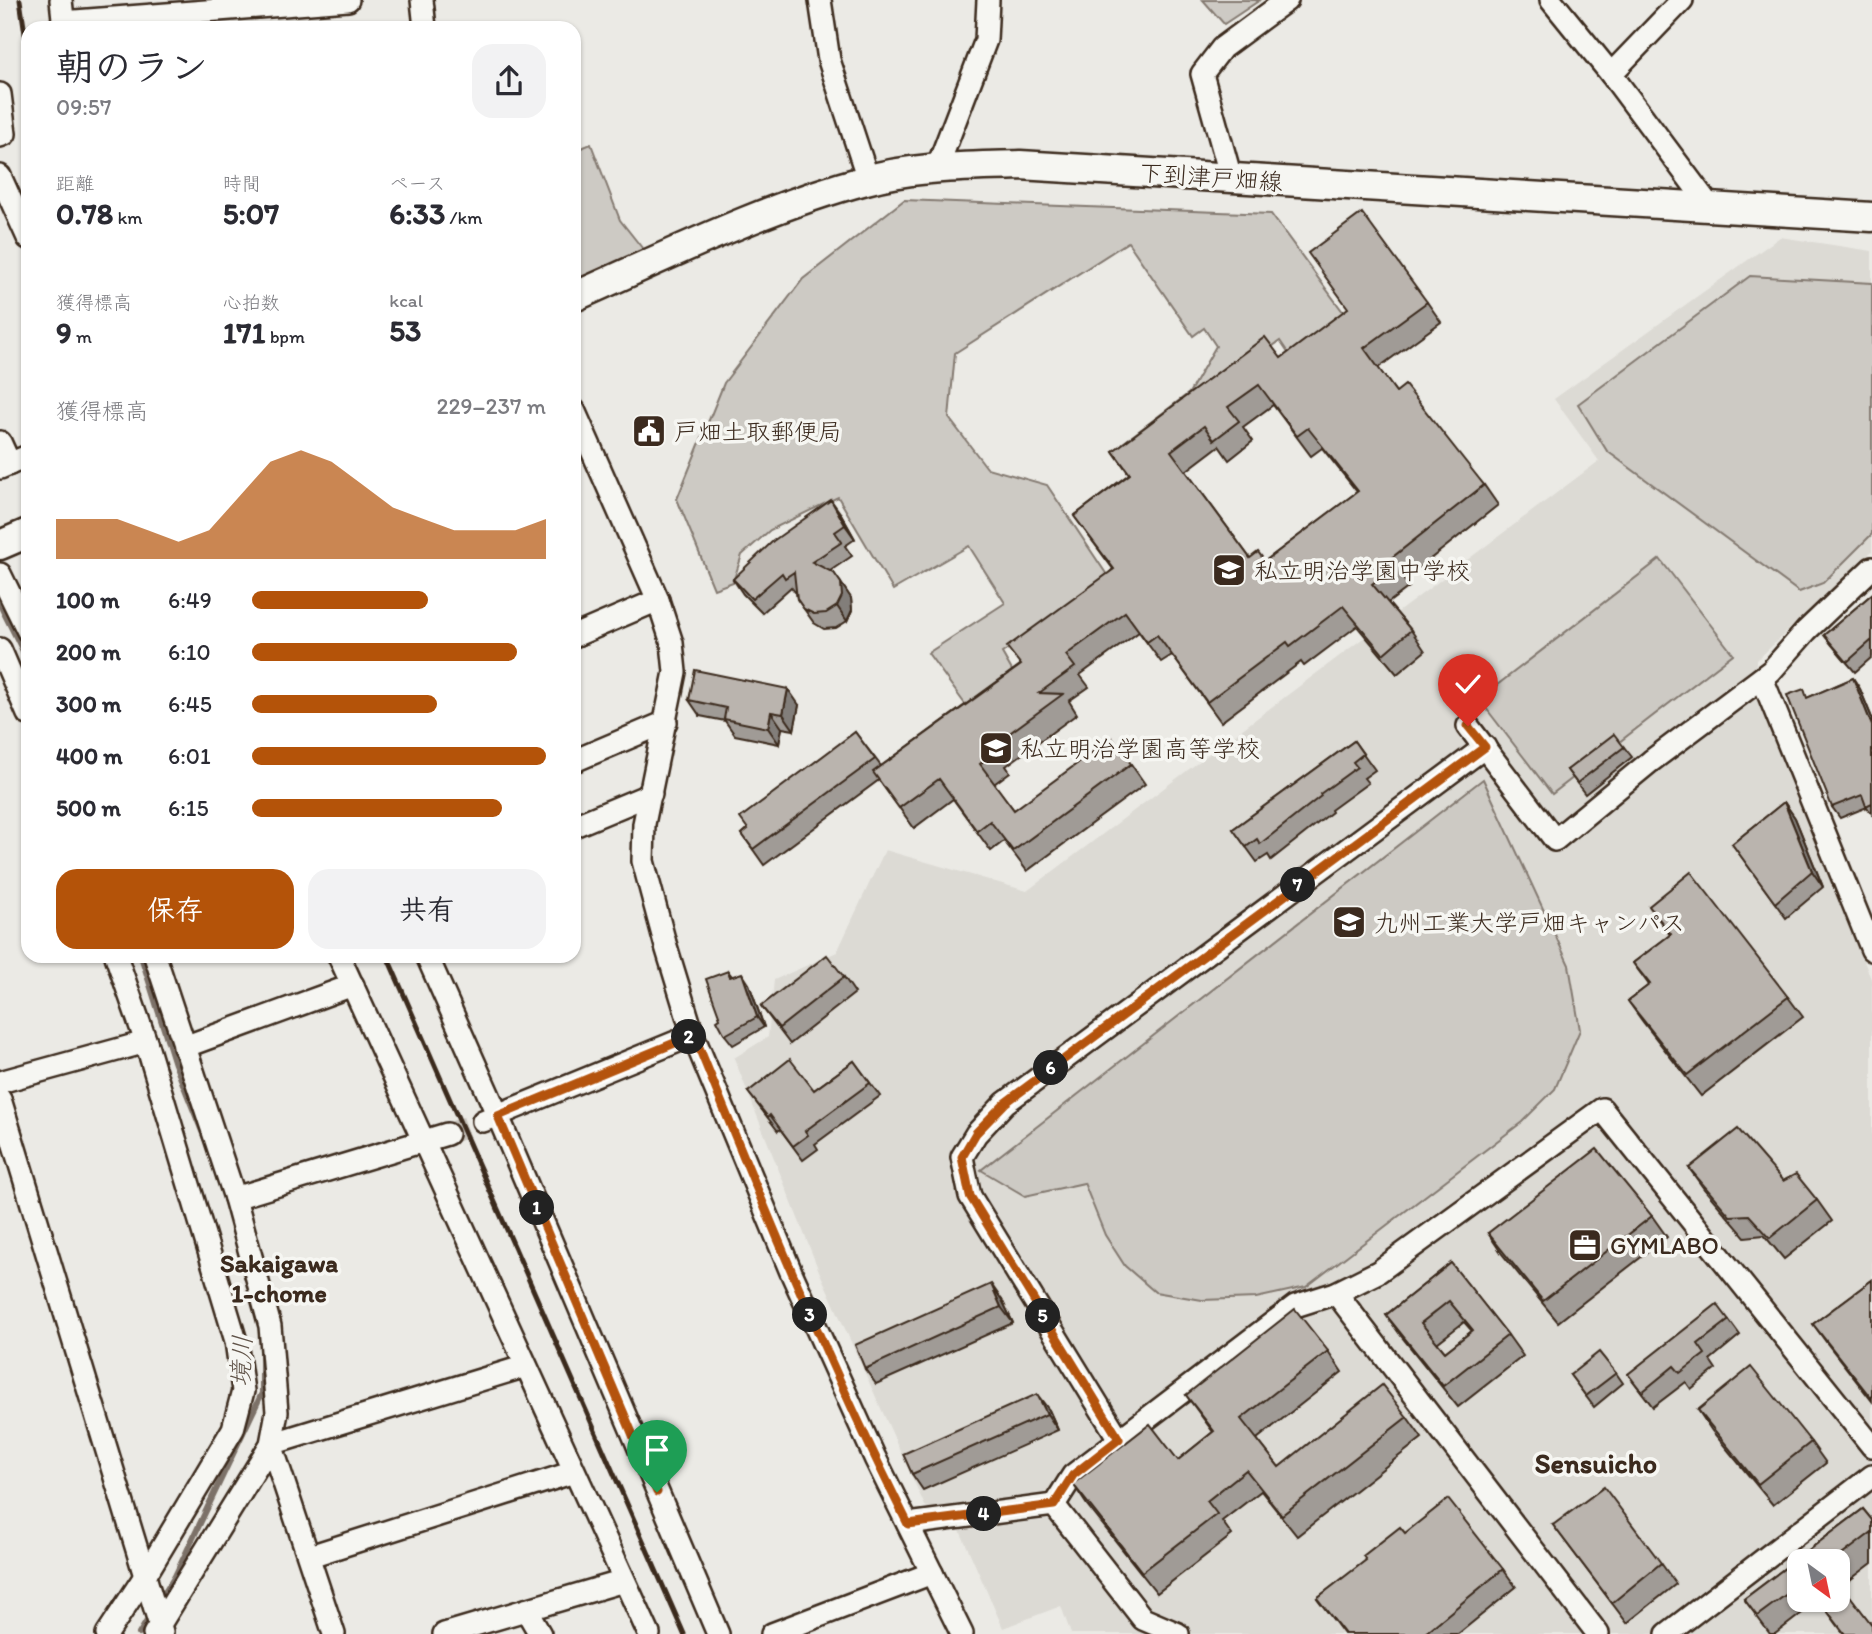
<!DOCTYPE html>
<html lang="ja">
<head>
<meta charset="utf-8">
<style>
  :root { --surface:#fff; --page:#f2f2f3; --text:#2b2b33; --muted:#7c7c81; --accent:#b45309 }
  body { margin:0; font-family:Itim,"Klee One",sans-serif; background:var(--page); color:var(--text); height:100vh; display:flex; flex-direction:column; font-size:26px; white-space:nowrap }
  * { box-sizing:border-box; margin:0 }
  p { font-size:23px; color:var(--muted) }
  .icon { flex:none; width:38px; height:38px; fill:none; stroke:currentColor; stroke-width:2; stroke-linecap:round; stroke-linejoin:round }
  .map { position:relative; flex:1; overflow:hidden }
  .sheet { position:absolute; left:21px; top:21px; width:560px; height:942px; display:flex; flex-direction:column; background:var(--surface); border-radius:21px; box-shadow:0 2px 5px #0004 }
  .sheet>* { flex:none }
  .needle { width:46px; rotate:147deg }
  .buttons { position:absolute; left:1787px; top:1549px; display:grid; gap:14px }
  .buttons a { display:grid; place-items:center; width:63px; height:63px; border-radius:14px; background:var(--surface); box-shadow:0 2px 5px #0004; font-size:35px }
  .pin { position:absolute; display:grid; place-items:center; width:60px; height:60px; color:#fff; margin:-72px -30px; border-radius:50% 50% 50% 0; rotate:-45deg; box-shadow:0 0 7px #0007 }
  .pin .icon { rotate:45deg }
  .km { position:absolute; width:35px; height:35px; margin:-18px; border-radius:50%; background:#222; color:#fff; font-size:19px; line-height:35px; text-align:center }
  .round { display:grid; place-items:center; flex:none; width:74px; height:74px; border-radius:21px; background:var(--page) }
  .head { display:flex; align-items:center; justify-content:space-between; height:119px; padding:0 35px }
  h1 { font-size:38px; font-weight:800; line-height:52px }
  .metrics { display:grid; grid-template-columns:repeat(3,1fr); gap:10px; height:119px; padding:7px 35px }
  .metrics div { display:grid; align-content:center }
  .metrics b { font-size:30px; font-weight:800 }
  .metrics small { font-size:19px; font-weight:400 }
  .metrics p { font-size:19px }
  .chart { height:196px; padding:14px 35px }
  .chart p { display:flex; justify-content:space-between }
  .chart svg { width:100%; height:126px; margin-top:7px; fill:var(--accent); opacity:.7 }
  .button { display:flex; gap:14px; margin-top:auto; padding:14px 35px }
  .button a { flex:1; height:80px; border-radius:21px; background:var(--accent); color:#fff; font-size:28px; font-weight:800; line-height:80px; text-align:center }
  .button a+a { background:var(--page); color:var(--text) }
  ul { padding:0 35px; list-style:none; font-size:23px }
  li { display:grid; grid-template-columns:112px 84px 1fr; align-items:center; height:52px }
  li i { height:18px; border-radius:9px; background:var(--accent) }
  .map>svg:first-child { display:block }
  .built { fill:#dcdad4; fill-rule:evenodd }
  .green { fill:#cdcac4; stroke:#847a71; stroke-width:2 }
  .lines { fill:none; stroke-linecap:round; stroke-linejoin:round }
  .stream { stroke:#7c7167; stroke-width:6 }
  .minor-tunnel { stroke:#c8c4bd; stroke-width:21; stroke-dasharray:21 10; stroke-linecap:butt }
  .minor-casing { stroke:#3b2a1e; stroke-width:26 }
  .major-casing { stroke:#3b2a1e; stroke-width:33 }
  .minor { stroke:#f6f6f2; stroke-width:21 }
  .major { stroke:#f6f6f2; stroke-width:28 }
  .rail { stroke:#3b2a1e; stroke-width:5 }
  .wall { fill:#a09b96; stroke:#3b2a1e; stroke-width:2; fill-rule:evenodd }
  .shaded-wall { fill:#827e7a; stroke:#3b2a1e; stroke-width:2 }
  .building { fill:#bab4ae; stroke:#3b2a1e; stroke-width:2; fill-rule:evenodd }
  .route-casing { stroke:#fff; stroke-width:14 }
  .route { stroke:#b45309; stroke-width:9 }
  .labels { text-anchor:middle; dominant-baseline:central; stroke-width:7; stroke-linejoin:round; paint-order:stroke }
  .street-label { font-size:24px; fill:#3b2a1e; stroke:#f6f6f2 }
  .poi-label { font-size:24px; fill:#3b2a1e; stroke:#f6f6f2; text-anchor:start }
  .neighbourhood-label { font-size:26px; font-weight:bold; fill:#3b2a1e; stroke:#f6f6f2 }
  .water-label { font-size:26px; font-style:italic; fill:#615449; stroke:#f6f6f2 }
  .quarter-label { font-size:28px; font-weight:bold; fill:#3b2a1e; stroke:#f6f6f2 }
</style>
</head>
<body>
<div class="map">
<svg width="1872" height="1634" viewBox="0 0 1872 1634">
  <rect width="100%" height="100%" fill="#ebeae5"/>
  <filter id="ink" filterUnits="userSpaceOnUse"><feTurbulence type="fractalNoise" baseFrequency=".0143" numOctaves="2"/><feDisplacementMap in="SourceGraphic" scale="14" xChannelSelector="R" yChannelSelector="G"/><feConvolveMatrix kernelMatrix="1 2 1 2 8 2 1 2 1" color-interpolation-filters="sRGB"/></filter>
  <g filter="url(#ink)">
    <!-- built -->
    <path class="built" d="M1780 237 1872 251V551L1756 661V696L1872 981V1634H1071L1061 1606 1003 1628 958 1526 925 1506 819 1271 734 1058 768 1037 774 980 837 952 885 850 1027 891 1599 461 1554 399ZM1799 1561H1838V1600H1799Z"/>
    <!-- green -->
    <g class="green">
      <path d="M1203 0H1260L1224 24Z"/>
      <path d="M591 144 620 220 650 258 574 292V151Z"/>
      <path d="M904 200 1271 214 1349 320 1293 360 1280 341 1127 449 1123 443 1189 393 1216 346 1204 328 1193 336 1128 242 955 353 949 418 987 468 1047 485 1111 581 1002 653 1018 681 970 711 928 653 1005 603 969 546 893 590 838 497 770 530 742 555 733 582 714 589 677 499 724 383 803 279Z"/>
      <path d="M1750 276 1872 283V534L1823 583 1799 592 1607 451 1578 404Z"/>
      <path d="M1660 559 1733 654 1552 794 1479 699Z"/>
      <path d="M1483 779 1569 965 1580 1030 1555 1089 1522 1122 1306 1287 1256 1298 1202 1300 1155 1292 1125 1266 1105 1235 1084 1183 1025 1196 981 1170Z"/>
    </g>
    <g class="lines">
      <!-- stream -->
      <g class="stream">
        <path d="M0 605 28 661"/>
        <path d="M141 956 175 1064 205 1139"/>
        <path d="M159 1602 175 1576 262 1393V1354"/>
        <path d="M139 1634 151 1614"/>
      </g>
      <!-- minor-tunnel -->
      <path class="minor-tunnel" d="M447 1134 483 1121"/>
      <!-- minor casing -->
      <g class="minor-casing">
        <g id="minor">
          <path d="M61 0 64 28"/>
          <path d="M422 0 425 28"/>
          <path d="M820 0 829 60 868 179"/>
          <path d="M1551 0 1611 74 1711 208"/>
          <path d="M62 22 348 0"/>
          <path d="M1611 74 1682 0"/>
          <path d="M0 94 5 134 0 136"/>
          <path d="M937 168 986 40 988 0"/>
          <path d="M0 176 28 238"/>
          <path d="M1231 178 1202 74 1222 48 1287 0"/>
          <path d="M574 410 658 600 672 643 675 672 644 824 643 861 665 943 693 1035 791 1272 875 1458 962 1634"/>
          <path d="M0 442 10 464"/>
          <path d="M0 468 28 456"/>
          <path d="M0 574 28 631"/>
          <path d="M574 636 658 600"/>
          <path d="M0 649 28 714"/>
          <path d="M1762 678 1872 950"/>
          <path d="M1468 726 1555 840 1651 761 1771 671 1806 631 1872 568"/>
          <path d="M574 761 666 722"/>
          <path d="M574 826 651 794"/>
          <path d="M339 956 649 1634"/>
          <path d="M427 956 498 1116 718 1634"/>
          <path d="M184 1047 353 985"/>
          <path d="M0 1082 146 1042"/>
          <path d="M0 1099 162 1632"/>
          <path d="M483 1121 693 1035"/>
          <path d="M235 1198 447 1134"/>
          <path d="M1336 1293 1598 1634"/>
          <path d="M1119 1439 970 1196 962 1157 976 1134 1005 1103 1485 747"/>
          <path d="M1054 1505 1143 1619 1178 1634"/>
          <path d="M908 1524 1054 1505 1073 1475 1295 1306 1336 1293 1378 1272 1602 1109 1872 1446"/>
          <path d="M310 1556 574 1472"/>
          <path d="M526 1610 540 1634"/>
          <path d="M107 1634 145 1576 233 1429 243 1391 236 1341 146 1042 116 956"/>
          <path d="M154 1634 271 1444 277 1412 270 1326 235 1198 155 956"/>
          <path d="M334 1634 271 1444 526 1366"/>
          <path d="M444 1634 624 1581"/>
          <path d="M772 1634 932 1573"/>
          <path d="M1667 1634 1872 1476"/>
        </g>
      </g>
      <!-- major casing -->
      <g class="major-casing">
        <g id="major">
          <path d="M574 297C669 255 765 207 866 180 916 166 968 167 1020 165L1872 217"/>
          <path d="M0 545 28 533"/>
        </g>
      </g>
      <!-- minor -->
      <use href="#minor" class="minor"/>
      <!-- major -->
      <use href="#major" class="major"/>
      <!-- rail -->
      <g class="rail">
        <path d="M20 0 28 54"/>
        <path d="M387 956 684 1634"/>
      </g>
    </g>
    <!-- wall -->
    <g class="wall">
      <path d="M1427 302 1441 322 1378 368 1396 392 1484 485 1498 505 1404 580 1409 587 1388 603 1411 630 1425 651 1397 674 1357 626 1304 666 1301 662 1221 722 1172 655 1161 662 1139 632 1080 675 1089 687 1069 701 1077 714 1006 766 1010 772 994 784 1014 810 1131 764 1145 784 1027 871 1004 841 991 851 953 799 914 828 879 780 764 865 742 834 855 732 881 766 1020 665 1113 569 1074 516 1129 474 1113 451 1281 358ZM1273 405 1311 456 1322 448 1357 492 1265 561 1250 558 1186 471 1219 446 1229 460 1253 441 1243 427Z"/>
      <path d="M841 514 855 539 845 546 852 556 830 571 834 573 851 598 852 610 847 621 836 628 824 629 814 623 797 599 796 592H795L791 587 762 613 743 594 733 579Z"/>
      <path d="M1872 594V657L1855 672 1832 645 1824 635Z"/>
      <path d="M1853 678 1860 689 1872 718V814L1867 807 1840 818 1832 807 1809 697Z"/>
      <path d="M689 700 799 705 794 730 782 728 779 744 735 735 725 721 700 716Z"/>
      <path d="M1354 741 1375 770 1364 778 1368 783 1331 810 1332 812 1271 860 1268 855 1257 862 1233 829Z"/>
      <path d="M1624 747 1632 757 1585 794 1567 770Z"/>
      <path d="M1784 802 1795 818 1823 887 1786 918 1732 844Z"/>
      <path d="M1649 906 1788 997 1803 1017 1701 1096 1643 1022 1628 1001 1649 985 1633 963 1670 935Z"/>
      <path d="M728 971 732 976 749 984 764 1027 733 1045 725 1035Z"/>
      <path d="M844 977 855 993 790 1044 761 1006Z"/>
      <path d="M854 1061 880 1096 815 1144 818 1149 803 1160 780 1129 778 1131 748 1092 814 1090Z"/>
      <path d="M1689 1168 1783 1181 1817 1200 1832 1221 1784 1259 1764 1235 1745 1237 1704 1189Z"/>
      <path d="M1652 1216 1667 1237 1558 1322 1502 1254 1488 1233Z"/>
      <path d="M1451 1263 1508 1335 1523 1356 1458 1407 1401 1336 1386 1315ZM1464 1322 1472 1331 1445 1352 1437 1343Z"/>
      <path d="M1872 1280V1401L1826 1342 1813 1324Z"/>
      <path d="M1002 1300 1013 1323 876 1384 865 1369Z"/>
      <path d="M1729 1320 1740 1335 1710 1360 1716 1369 1691 1389 1686 1382 1653 1407 1628 1374Z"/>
      <path d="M1328 1351 1342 1372 1257 1439 1279 1467 1407 1417 1422 1438 1297 1536 1261 1491 1222 1521 1232 1535 1157 1593 1087 1505 1073 1484 1178 1460 1213 1432 1186 1395Z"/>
      <path d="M1616 1373 1623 1383 1594 1407 1570 1375Z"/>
      <path d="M1049 1410 1058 1430 923 1490 912 1474Z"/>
      <path d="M1698 1410 1811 1442 1826 1463 1773 1505 1712 1431Z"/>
      <path d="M1863 1509 1872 1520V1563L1842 1586 1872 1625V1634H1844L1819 1600 1775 1634H1770L1744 1599ZM1799 1561H1838V1600H1799Z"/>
      <path d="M1553 1525 1661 1563 1676 1584 1627 1623Z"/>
      <path d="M1405 1533 1503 1569 1516 1587 1458 1634H1344L1317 1598Z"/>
    </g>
    <!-- shaded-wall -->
    <g class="shaded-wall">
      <path d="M831 500 841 514 855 539 845 525Z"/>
      <path d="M841 583 851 598 852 610 847 621 837 606Z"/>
      <path d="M1853 678 1860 689 1872 718V726Z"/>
      <path d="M788 689 799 705 794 730 783 714Z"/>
      <path d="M771 712 782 728 779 744 768 728Z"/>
      <path d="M1784 802 1795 818 1823 887 1812 871Z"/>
      <path d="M742 973 749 984 764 1027 757 1017Z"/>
      <path d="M991 1284 1002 1300 1013 1323 1001 1307Z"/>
      <path d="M1037 1394 1049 1410 1058 1430 1047 1414Z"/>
    </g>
    <!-- building -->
    <g class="building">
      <path d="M1362 213 1427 302 1364 348 1396 392 1405 385 1484 485 1389 560 1395 567 1372 584 1411 630 1383 654 1343 606 1290 646 1287 642 1207 702 1157 635 1147 642 1125 612 1066 655 1075 667 1039 693 1063 694 992 746 996 751 980 764 1014 810 1112 738 1131 764 1013 851 990 821 977 831 939 779 899 808 873 772 1021 665 1007 647 1114 569 1074 516 1130 474 1113 451 1265 337 1281 358 1348 308 1308 253ZM1259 385 1297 436 1308 428 1358 491 1265 561 1258 552 1250 558 1171 451 1204 426 1214 440 1239 421 1228 407Z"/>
      <path d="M831 500 845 525 835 532 842 542 812 562 834 573 841 583 842 596 837 606 826 613 814 614 804 609 797 599 794 572 785 578 782 573 752 599 733 579 773 541Z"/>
      <path d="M1872 594V640L1847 662 1824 635Z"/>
      <path d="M695 670 788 689 783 714 771 712 768 728 724 719 726 708 689 700Z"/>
      <path d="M1853 678 1872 726V803L1866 806 1862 795 1832 807 1787 695 1804 689 1807 698Z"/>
      <path d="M855 732 875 759 753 849 742 834 748 829 740 818Z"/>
      <path d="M1614 734 1624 747 1577 783 1567 770Z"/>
      <path d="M1354 741 1363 754 1353 762 1357 767 1320 794 1321 796 1260 844 1257 839 1246 847 1233 829Z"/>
      <path d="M1784 802 1812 871 1775 903 1732 844Z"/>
      <path d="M1691 872 1788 997 1687 1075 1628 1001 1650 984 1633 963 1671 934 1649 906Z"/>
      <path d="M827 955 844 977 779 1028 761 1006Z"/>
      <path d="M728 971 730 977 742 973 757 1017 725 1035 717 1020 720 1018 706 979Z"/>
      <path d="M790 1059 814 1090 854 1061 870 1083 805 1131 808 1135 793 1146 770 1115 768 1117 748 1092Z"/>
      <path d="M1738 1129 1783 1181 1796 1174 1817 1200 1770 1238 1749 1215 1730 1216 1689 1168Z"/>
      <path d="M1597 1149 1652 1216 1543 1301 1488 1233Z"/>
      <path d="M1451 1263 1508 1335 1443 1386 1386 1315ZM1449 1301 1473 1330 1445 1352 1421 1323Z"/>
      <path d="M1872 1280V1399L1813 1324Z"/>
      <path d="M991 1284 1001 1307 865 1369 855 1345Z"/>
      <path d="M1717 1304 1729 1320 1698 1344 1705 1354 1680 1373 1674 1366 1642 1392 1628 1374Z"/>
      <path d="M1295 1309 1328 1351 1241 1419 1279 1467 1382 1385 1407 1417 1282 1515 1246 1470 1207 1501 1217 1514 1142 1572 1073 1484 1150 1424 1178 1460 1214 1431 1186 1395Z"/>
      <path d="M1599 1352 1616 1373 1586 1396 1570 1375Z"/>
      <path d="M1751 1367 1811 1442 1758 1484 1698 1410Z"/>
      <path d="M1037 1394 1047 1414 912 1474 903 1454Z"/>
      <path d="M1604 1487 1661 1563 1612 1603 1553 1525Z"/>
      <path d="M1448 1499 1503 1569 1424 1634H1345L1317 1598 1366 1560 1363 1556 1400 1527 1405 1533Z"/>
      <path d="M1863 1509 1872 1520V1532L1834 1561H1799V1585L1757 1616 1744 1599Z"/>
      <path d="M1838 1580 1872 1625V1634H1845L1819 1600H1838Z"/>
    </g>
  </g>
  <g class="lines" filter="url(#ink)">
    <!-- route casing -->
    <g class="route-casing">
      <path id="route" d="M657 1492 498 1116 694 1035C761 1200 828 1365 908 1524L1054 1505 1073 1475 1119 1439 970 1196 962 1157 976 1133 1005 1103 1485 747 1468 726"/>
    </g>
    <!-- route -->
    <use href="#route" class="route"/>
  </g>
  <!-- icons -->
  <defs>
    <g id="civic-square" transform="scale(1.75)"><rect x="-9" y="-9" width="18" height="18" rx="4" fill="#3b2a1e" stroke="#f6f6f2"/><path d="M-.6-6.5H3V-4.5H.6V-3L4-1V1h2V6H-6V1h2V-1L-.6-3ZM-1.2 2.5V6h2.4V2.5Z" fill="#fff"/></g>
    <g id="school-square" transform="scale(1.75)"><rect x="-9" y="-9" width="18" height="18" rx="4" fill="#3b2a1e" stroke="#f6f6f2"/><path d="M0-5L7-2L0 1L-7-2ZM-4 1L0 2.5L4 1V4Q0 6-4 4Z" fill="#fff"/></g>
    <g id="university-square" transform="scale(1.75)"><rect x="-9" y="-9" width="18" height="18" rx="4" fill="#3b2a1e" stroke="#f6f6f2"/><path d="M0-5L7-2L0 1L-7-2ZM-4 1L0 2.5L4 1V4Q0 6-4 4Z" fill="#fff"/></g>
    <g id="office-square" transform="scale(1.75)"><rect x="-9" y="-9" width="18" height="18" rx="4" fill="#3b2a1e" stroke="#f6f6f2"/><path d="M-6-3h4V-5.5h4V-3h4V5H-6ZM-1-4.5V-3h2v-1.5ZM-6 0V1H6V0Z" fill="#fff"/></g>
  </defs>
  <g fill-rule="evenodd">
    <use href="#civic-square" x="649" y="431"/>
    <use href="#school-square" x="1229" y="570"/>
    <use href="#school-square" x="996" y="748"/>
    <use href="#university-square" x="1349" y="922"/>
    <use href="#office-square" x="1585" y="1245"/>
  </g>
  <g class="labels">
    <!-- street labels -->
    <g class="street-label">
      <text transform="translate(1211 177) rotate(4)">下到津戸畑線</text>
    </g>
    <!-- poi labels -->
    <g class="poi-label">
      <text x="674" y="431">戸畑土取郵便局</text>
      <text x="1254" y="570">私立明治学園中学校</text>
      <text x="1020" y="748">私立明治学園高等学校</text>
      <text x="1374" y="922">九州工業大学戸畑キャンパス</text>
      <text x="1610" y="1245">GYMLABO</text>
    </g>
    <!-- neighbourhood labels -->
    <g class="neighbourhood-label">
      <text x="279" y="1263">Sakaigawa<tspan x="279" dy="30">1-chome</tspan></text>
    </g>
    <!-- water labels -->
    <g class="water-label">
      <text transform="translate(241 1361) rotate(-87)">境川</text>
    </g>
    <!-- quarter labels -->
    <g class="quarter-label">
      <text x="1596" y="1463">Sensuicho</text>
    </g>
  </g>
</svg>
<div class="buttons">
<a><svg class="needle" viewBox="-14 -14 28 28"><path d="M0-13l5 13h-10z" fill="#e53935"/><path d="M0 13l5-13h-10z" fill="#7c7c81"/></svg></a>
</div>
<div class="pin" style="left:657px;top:1492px;background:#1e9e55"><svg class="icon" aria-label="arrive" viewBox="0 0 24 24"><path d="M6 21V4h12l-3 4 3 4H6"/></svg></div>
<div class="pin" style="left:1468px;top:726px;background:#d93025"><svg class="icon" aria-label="check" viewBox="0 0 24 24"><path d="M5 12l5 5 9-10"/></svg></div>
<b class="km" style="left:537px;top:1208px">1</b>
<b class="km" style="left:689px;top:1037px">2</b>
<b class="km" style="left:810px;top:1315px">3</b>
<b class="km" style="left:984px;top:1514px">4</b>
<b class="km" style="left:1043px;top:1316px">5</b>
<b class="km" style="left:1051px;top:1068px">6</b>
<b class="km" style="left:1298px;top:885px">7</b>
<section class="sheet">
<div class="head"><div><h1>朝のラン</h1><p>09:57</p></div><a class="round"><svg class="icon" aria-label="share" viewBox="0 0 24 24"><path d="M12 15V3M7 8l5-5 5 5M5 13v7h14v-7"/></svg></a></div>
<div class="metrics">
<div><p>距離</p><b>0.78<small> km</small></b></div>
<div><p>時間</p><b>5:07</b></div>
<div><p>ペース</p><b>6:33<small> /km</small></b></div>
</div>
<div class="metrics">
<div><p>獲得標高</p><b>9<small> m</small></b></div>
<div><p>心拍数</p><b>171<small> bpm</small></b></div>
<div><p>kcal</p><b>53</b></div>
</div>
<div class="chart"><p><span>獲得標高</span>229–237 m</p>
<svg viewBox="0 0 160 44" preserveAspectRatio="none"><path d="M0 44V30L10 30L20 30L30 34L40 38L50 34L60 22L70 10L80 6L90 10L100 18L110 26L120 30L130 34L140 34L150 34L160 30V44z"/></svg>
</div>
<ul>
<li><b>100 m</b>6:49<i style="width:60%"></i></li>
<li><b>200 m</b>6:10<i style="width:90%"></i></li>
<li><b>300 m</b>6:45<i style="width:63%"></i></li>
<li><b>400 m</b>6:01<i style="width:100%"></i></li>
<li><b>500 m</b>6:15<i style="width:85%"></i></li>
</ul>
<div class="button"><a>保存</a><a>共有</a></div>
</section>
</div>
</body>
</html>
